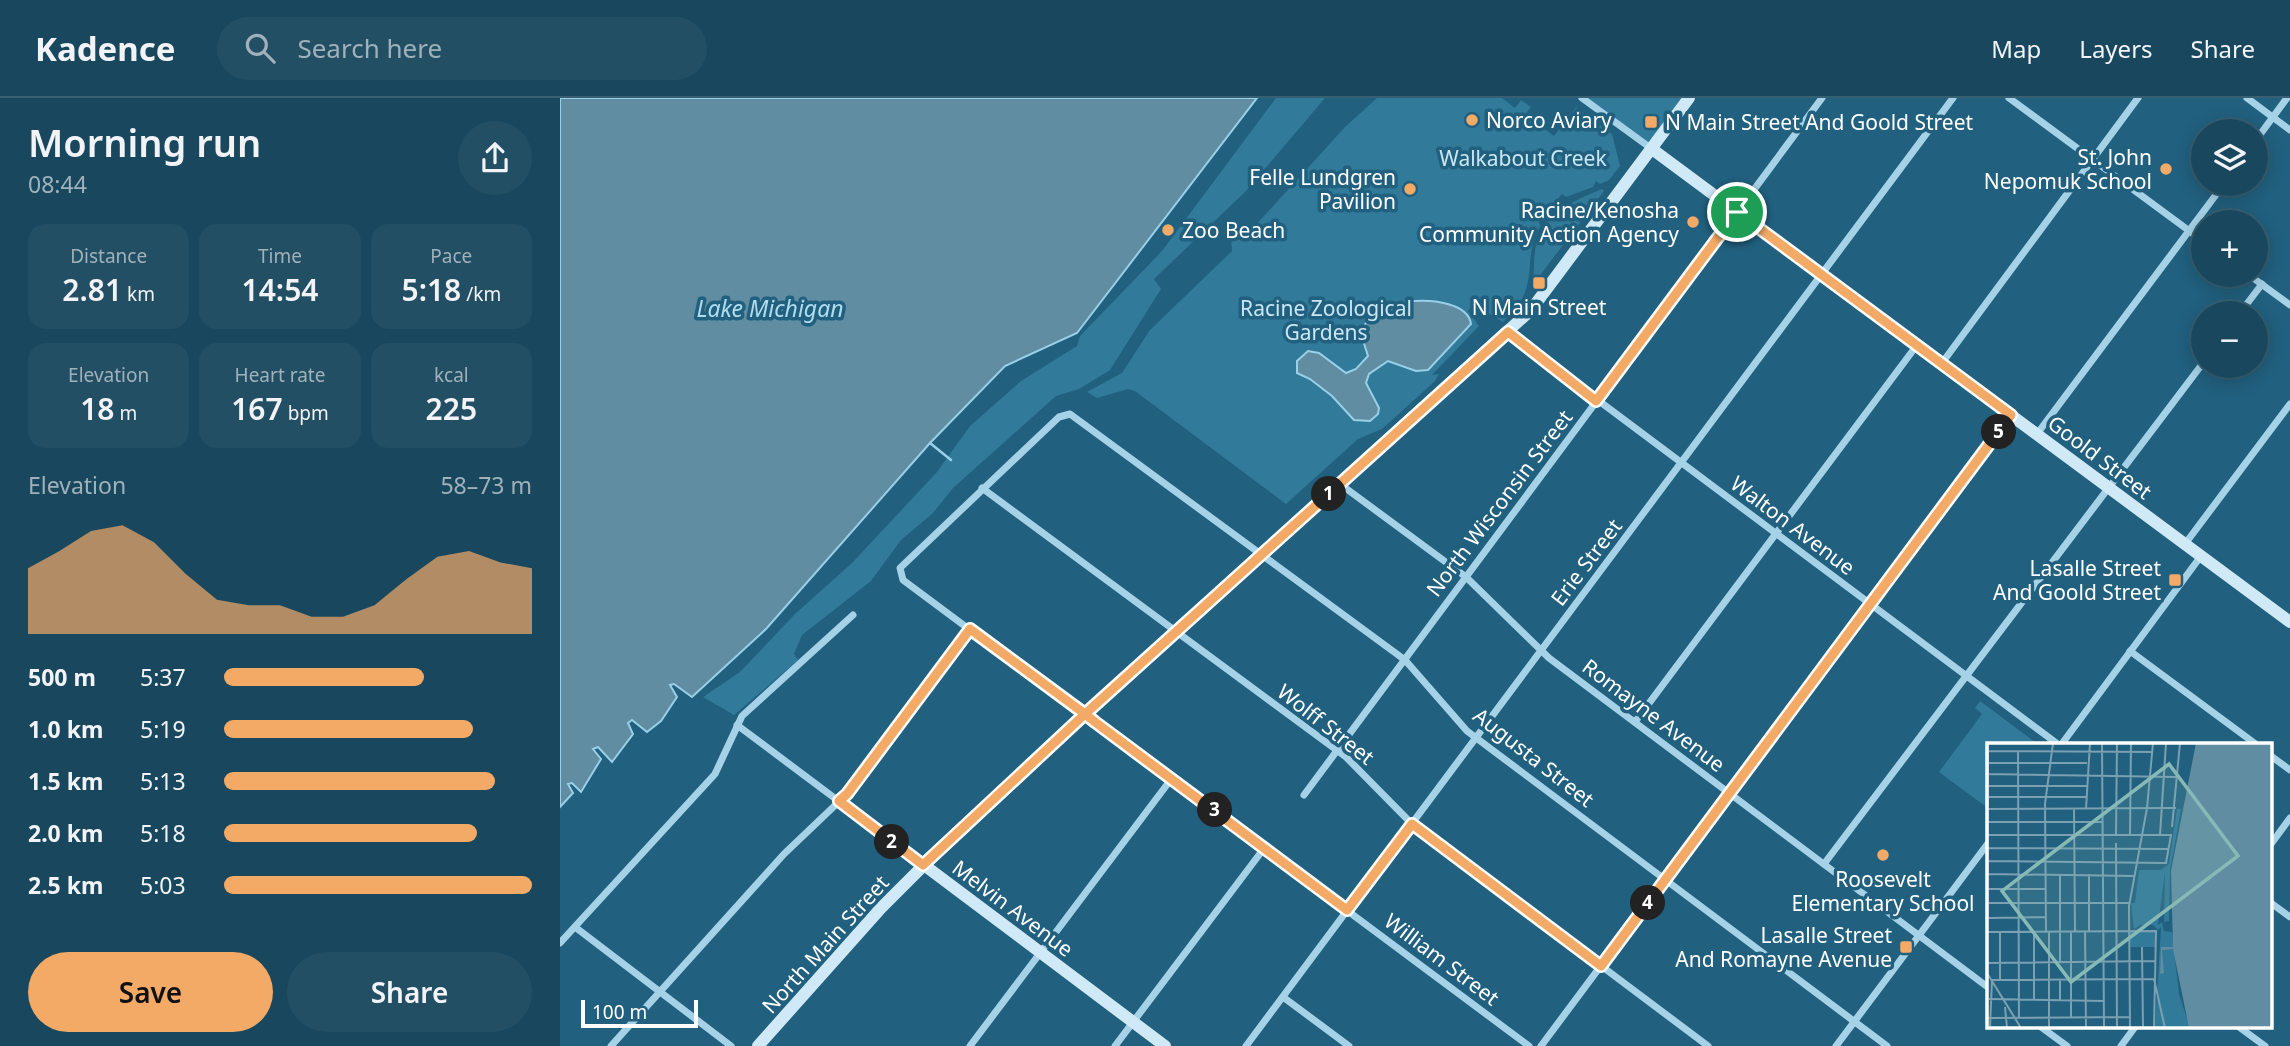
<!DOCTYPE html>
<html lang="en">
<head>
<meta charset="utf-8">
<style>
  :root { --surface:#19485e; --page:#224f64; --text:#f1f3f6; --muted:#9fb2bc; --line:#376073; --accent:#f3aa67 }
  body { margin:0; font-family:"Noto Sans",sans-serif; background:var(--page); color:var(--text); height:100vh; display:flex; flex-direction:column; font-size:26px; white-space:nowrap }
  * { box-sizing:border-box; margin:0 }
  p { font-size:23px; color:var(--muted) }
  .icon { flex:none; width:38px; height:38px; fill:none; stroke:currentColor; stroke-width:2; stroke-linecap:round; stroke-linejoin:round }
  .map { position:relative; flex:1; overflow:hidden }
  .drawer { display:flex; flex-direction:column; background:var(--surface); width:560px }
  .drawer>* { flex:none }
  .fabs { position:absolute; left:1631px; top:21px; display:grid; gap:14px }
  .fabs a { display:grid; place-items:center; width:77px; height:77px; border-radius:50%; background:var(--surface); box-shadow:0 4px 18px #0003,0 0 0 2px var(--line); font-size:35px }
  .scale { position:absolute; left:21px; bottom:18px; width:117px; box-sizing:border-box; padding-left:7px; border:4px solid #fff; border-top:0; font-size:19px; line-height:24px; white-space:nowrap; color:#fff; -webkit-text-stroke:5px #21607e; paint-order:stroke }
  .pin { position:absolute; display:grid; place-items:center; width:60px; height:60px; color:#fff; margin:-30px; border:4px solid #fff; border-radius:50%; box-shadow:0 2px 7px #0007 }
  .km { position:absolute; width:35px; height:35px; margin:-18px; border-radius:50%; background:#222; color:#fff; font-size:19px; line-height:35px; text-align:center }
  .round { display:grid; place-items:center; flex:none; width:74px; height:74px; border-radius:37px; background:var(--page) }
  .head { display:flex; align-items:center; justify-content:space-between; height:119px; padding:0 28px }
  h1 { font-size:38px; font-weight:600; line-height:52px }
  .metrics { display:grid; grid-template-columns:repeat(3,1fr); gap:10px; height:119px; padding:7px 28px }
  .metrics div { display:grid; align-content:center; border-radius:18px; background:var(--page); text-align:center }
  .metrics b { font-size:30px; font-weight:600 }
  .metrics small { font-size:19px; font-weight:400 }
  .metrics p { font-size:19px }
  .chart { height:196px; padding:14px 28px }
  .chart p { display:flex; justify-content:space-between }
  .chart svg { width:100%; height:126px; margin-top:7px; fill:var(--accent); opacity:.7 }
  .primary-button { display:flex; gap:14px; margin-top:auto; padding:14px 28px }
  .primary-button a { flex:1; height:80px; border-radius:42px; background:var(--accent); color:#111; font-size:28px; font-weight:600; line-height:80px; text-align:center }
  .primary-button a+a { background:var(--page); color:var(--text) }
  ul { padding:0 28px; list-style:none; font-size:23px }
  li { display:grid; grid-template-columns:112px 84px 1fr; align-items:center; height:52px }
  li i { height:18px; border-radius:9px; background:var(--accent) }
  header { display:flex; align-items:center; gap:42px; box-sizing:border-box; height:98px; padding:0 35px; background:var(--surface); border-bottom:2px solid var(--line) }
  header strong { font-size:33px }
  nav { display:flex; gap:38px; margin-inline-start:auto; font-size:24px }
  .search { width:490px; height:63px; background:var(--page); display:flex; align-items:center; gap:18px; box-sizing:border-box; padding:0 24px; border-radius:38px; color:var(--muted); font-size:26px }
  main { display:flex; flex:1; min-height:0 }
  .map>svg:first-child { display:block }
  .green { fill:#317a9a }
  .water { fill:#608da2; stroke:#99d0e8; stroke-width:2 }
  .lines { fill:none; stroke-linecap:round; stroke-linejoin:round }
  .stream { stroke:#99d0e8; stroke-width:2.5 }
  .street { stroke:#a6d2e7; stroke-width:7 }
  .secondary { stroke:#d0e9f6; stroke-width:12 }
  .route-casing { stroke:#fff; stroke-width:14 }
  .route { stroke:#f3aa67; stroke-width:9 }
  .poi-dot { fill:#f3aa67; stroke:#21607e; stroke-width:2.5 }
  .labels { text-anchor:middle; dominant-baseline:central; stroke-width:7; stroke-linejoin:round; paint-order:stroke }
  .poi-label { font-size:21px; fill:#fff; stroke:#21607e; text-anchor:end }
  .park-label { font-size:21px; fill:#c9e7f5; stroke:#21607e }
  .street-label { font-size:21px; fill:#fff; stroke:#21607e }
  .water-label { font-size:23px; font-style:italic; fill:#b1dcee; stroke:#21607e }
  .inset-road { fill:none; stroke:#7aa0b2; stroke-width:2 }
  .view { fill:#87bab6; fill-opacity:0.15; stroke:#87bab6; stroke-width:3.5 }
  .inset-edge { fill:none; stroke:#fff; stroke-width:3.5 }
</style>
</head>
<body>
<header>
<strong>Kadence</strong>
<div class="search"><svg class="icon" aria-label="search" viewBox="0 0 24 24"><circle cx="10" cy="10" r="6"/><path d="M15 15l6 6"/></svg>Search here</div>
<nav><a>Map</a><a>Layers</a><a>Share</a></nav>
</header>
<main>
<section class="drawer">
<div class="head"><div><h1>Morning run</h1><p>08:44</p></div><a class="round"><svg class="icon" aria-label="share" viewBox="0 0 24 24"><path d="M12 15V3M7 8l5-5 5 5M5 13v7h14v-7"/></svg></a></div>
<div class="metrics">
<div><p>Distance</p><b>2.81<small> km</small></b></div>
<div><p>Time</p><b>14:54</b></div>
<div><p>Pace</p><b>5:18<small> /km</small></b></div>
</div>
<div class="metrics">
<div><p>Elevation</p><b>18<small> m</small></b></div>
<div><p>Heart rate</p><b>167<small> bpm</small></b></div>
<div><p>kcal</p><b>225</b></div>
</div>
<div class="chart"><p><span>Elevation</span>58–73 m</p>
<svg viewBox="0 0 160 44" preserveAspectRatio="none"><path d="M0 44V21L10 15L20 8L30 6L40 12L50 23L60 32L70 34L80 34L90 38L100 38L110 34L120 25L130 17L140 15L150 19L160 21V44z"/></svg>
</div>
<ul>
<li><b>500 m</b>5:37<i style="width:65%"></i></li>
<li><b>1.0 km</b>5:19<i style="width:81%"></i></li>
<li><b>1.5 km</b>5:13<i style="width:88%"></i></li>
<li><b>2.0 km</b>5:18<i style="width:82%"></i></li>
<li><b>2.5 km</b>5:03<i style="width:100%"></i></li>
</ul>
<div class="primary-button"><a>Save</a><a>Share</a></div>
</section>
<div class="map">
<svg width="1730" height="948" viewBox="0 0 1730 948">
  <rect width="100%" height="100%" fill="#21607e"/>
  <!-- green -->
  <g class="green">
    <path d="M716 0H765L685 94 594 181 601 191 550 272 519 291 496 298 393 390 373 415 341 442 311 483 242 537 234 556 238 562 174 617 143 599 180 574 235 516 292 465 377 374 410 328 461 283 517 248 520 238 602 153Z"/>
    <path d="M817 0H942L955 10 961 2 971 9 965 17 994 38 1016 9 1052 36 1060 68 1049 82 1040 86 1036 83 1033 89 1006 99 1002 96 979 124 980 128C960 164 983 189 943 224L913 206 908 213 919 228 872 277 879 276 875 283 822 331 798 341 726 406 575 293 568 291 537 300 527 294 562 275 590 232 672 153 671 140 683 126 694 129 785 29Z"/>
    <path d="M1022 0H1129L1092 51Z"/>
    <path d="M1042 91 1044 93 975 184C973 178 974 170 974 163 976 120 1007 105 1042 91Z"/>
    <path d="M1420 603 1479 647H1429V711L1379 674 1422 616 1415 610Z"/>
  </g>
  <!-- water -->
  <g class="water">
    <path d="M0 0H697L517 235 445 268 370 345 206 531 132 599 114 586 110 587 117 599 101 623 87 634 72 622 68 625 73 636 52 664 38 649 33 651 41 661 21 694 12 685 8 686 13 695 0 709Z"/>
    <path d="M855 203C873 202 908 205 911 226L868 272 856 273 828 263 809 276 806 285 819 310 818 316 810 323 794 322 772 298 750 281 737 275V263L748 253 759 255 786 275 796 271 808 258 801 236 809 218 835 205Z"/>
  </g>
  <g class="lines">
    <!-- stream -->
    <path class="stream" d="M370 345 391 362"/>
    <!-- street -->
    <g class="street">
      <path d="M1022 0 1092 51"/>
      <path d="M1449 0 1643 143"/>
      <path d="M1687 0 1730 32"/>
      <path d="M1696 42 1727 0"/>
      <path d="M1689 177 1730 207"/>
      <path d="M1680 215 1702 186"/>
      <path d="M948 235 1499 647"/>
      <path d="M1382 265 1578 0"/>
      <path d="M1477 336 1664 86"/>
      <path d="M780 386 906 479 989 560 1429 890"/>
      <path d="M422 390 786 659 852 726 1148 948"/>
      <path d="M1625 446 1730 306"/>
      <path d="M1570 553 1697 647"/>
      <path d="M1075 624 1357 247"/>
      <path d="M177 627 364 767"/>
      <path d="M1501 647 1641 458"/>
      <path d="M1711 658 1730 672"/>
      <path d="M744 697 1262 0"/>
      <path d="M1711 746 1730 720"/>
      <path d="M1264 766 1643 265"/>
      <path d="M1711 805 1730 819"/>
      <path d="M15 829 171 948"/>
      <path d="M0 845 155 676 182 618 293 517"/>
      <path d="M723 899 789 948"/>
      <path d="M1481 929 1507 948"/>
      <path d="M1679 929 1705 948"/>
      <path d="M51 948 224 756 287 696 410 531"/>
      <path d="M410 948 612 680"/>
      <path d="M555 948 705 749"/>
      <path d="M686 948 1393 0"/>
      <path d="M969 948 343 482 340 470 499 319 510 316 845 562 907 633 1327 948"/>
      <path d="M981 948 1452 317"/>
      <path d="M1276 948 1429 744"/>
      <path d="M1561 948 1575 929"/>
    </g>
    <!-- secondary -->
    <g class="secondary">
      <path d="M1092 51 1730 524"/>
      <path d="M364 767 605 948"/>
      <path d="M198 948 321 810 364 767 525 616 971 212 1129 0"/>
    </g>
  </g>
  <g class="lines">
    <!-- route casing -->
    <g class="route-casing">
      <path id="route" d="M1177 114 1036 303 948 234 525 616 363 767 279 703 287 696 410 531 525 616 535 624 787 812 852 726 1041 868 1451 317 1177 114"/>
    </g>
    <!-- route -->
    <use href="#route" class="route"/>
  </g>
  <!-- markers -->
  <g class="poi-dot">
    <circle cx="912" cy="22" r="7"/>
    <rect x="1084" y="17" width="14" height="14" rx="3.5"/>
    <circle cx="1606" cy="71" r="7"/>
    <circle cx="850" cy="91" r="7"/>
    <circle cx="1133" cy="124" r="7"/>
    <circle cx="608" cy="132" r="7"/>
    <rect x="972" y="178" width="14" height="14" rx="3.5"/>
    <rect x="1608" y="475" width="14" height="14" rx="3.5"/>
    <circle cx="1323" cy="757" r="7"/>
    <rect x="1339" y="842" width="14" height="14" rx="3.5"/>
  </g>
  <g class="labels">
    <!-- poi labels -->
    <g class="poi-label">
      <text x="926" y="22" text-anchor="start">Norco Aviary</text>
      <text x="1105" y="24" text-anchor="start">N Main Street And Goold Street</text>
      <text x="1592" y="59">St. John<tspan x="1592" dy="24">Nepomuk School</tspan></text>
      <text x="836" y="79">Felle Lundgren<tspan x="836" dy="24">Pavilion</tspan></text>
      <text x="1119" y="112">Racine/Kenosha<tspan x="1119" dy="24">Community Action Agency</tspan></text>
      <text x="622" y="132" text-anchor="start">Zoo Beach</text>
      <text x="979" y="209" text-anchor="middle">N Main Street</text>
      <text x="1601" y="470">Lasalle Street<tspan x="1601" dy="24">And Goold Street</tspan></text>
      <text x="1323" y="781" text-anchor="middle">Roosevelt<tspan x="1323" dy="24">Elementary School</tspan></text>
      <text x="1332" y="837">Lasalle Street<tspan x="1332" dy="24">And Romayne Avenue</tspan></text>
    </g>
    <!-- park labels -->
    <g class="park-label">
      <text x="963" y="60">Walkabout Creek</text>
      <text x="766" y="210">Racine Zoological<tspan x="766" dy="24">Gardens</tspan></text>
    </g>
    <!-- street labels -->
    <g class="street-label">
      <text transform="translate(1540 359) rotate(37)">Goold Street</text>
      <text transform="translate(939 405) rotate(-53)">North Wisconsin Street</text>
      <text transform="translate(1233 427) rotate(37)">Walton Avenue</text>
      <text transform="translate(1026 464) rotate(-53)">Erie Street</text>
      <text transform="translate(1094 617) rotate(37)">Romayne Avenue</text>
      <text transform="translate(766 626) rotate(38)">Wolff Street</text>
      <text transform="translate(974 659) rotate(38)">Augusta Street</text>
      <text transform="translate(453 810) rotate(37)">Melvin Avenue</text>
      <text transform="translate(265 846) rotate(-48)">North Main Street</text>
      <text transform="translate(882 861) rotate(37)">William Street</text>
    </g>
    <!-- water labels -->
    <g class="water-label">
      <text x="210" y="210">Lake Michigan</text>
    </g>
  </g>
  <!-- overview -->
  <g transform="translate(1427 645)">
    <rect width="285" height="285" fill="#21607e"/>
    <path d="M190 66H194L183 127 182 178 177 179 178 129 171 182 175 179 177 188 185 189 192 251 203 285H168L174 184 171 187 166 182H153L147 186 144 160H148L152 127H174L182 121ZM142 188H170L169 204H142Z" fill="#317a9a"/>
    <path d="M209 0H285V285H202L186 206 175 207 177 230 173 231 174 204H186L184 128Z" fill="#608da2"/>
    <path class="inset-road" d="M115 0 117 285M0 8 165 9M31 8 32 274M0 20H100M0 31 189 34M0 43H100M0 54H99M0 66 189 65M87 66 88 188M99 66 103 0M0 79H116M185 84 193 0M0 92H184L179 120 0 118M129 92 130 0M143 92 144 0M173 92 179 0M129 100 130 285M0 105 182 106M1 131 148 133M102 131V188M0 146H59M2 160H143M2 175 59 174M59 188 58 61 66 0M62 188V285M84 188V274M98 188 99 285M0 189 169 188 167 285M13 189V237M47 189V258M155 204 156 285M73 219V131M0 220 168 218M0 230 34 285M0 231 1 0M73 236V258M2 256 117 258M18 264 20 285M0 275 143 274M3 285 5 237 167 236 178 285M143 285 142 163 160 65 166 0"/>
    <path class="view" d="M182 21 251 113 84 239 15 148Z"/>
    <rect width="285" height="285" class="inset-edge"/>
  </g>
</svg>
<div class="fabs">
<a><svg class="icon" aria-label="layers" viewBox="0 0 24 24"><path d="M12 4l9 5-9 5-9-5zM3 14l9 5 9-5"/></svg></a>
<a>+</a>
<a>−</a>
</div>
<div class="scale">100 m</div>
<div class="pin" style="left:1177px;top:114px;background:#1e9e55"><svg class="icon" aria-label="arrive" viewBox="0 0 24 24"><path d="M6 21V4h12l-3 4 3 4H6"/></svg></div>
<b class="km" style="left:769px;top:396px">1</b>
<b class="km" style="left:332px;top:744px">2</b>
<b class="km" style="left:655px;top:712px">3</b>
<b class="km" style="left:1088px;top:805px">4</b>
<b class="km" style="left:1439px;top:334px">5</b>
</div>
</main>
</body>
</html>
